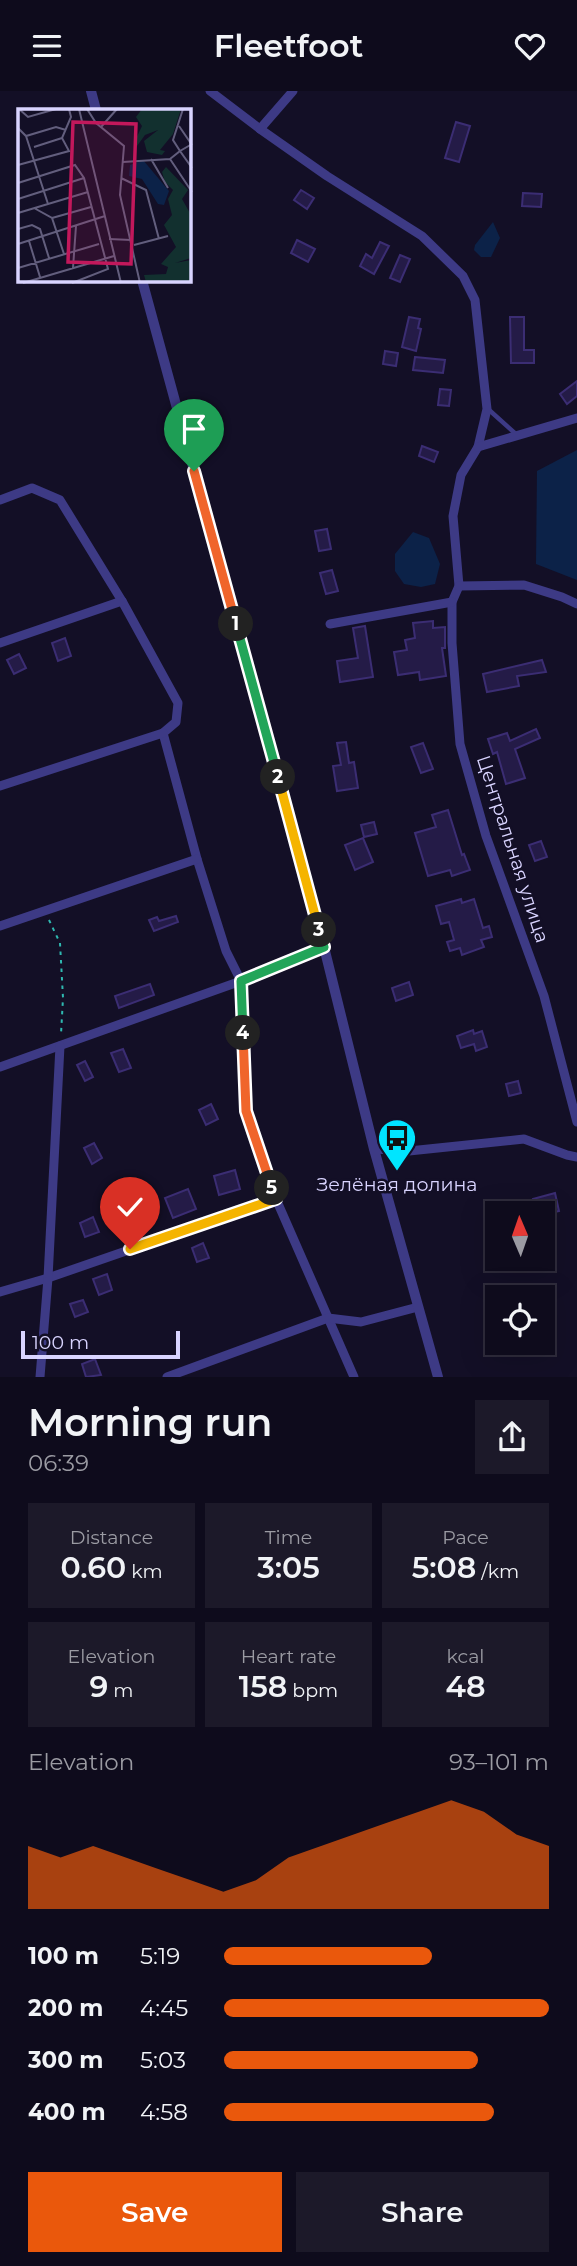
<!DOCTYPE html>
<html lang="en">
<head>
<meta charset="utf-8">
<style>
  :root { --surface:#0e0b1c; --page:#1c1929; --text:#f1f3f6; --muted:#9b9ba3; --line:#2e2b3b; --accent:#ea580c }
  body { margin:0; font-family:Montserrat,sans-serif; background:var(--page); color:var(--text); height:100vh; display:flex; flex-direction:column; font-size:26px; white-space:nowrap }
  * { box-sizing:border-box; margin:0 }
  p { font-size:23px; color:var(--muted) }
  .icon { flex:none; width:38px; height:38px; fill:none; stroke:currentColor; stroke-width:2; stroke-linecap:round; stroke-linejoin:round }
  .map { position:relative; height:1286px; overflow:hidden }
  .side { display:flex; flex-direction:column; background:var(--surface); flex:1 }
  .side>* { flex:none }
  .needle { width:46px; rotate:358deg }
  .buttons { position:absolute; left:485px; top:1110px; display:grid; gap:14px }
  .buttons a { display:grid; place-items:center; width:70px; height:70px; border-radius:0px; background:var(--surface); box-shadow:0 7px 28px #0002,0 0 0 2px var(--line); font-size:35px }
  .scale { position:absolute; left:21px; bottom:18px; width:159px; box-sizing:border-box; padding-left:7px; border:4px solid #d9d4ff; border-top:0; font-size:19px; line-height:24px; white-space:nowrap; color:#d9d4ff; -webkit-text-stroke:5px #130f26; paint-order:stroke }
  .pin { position:absolute; display:grid; place-items:center; width:60px; height:60px; color:#fff; margin:-72px -30px; border-radius:50% 50% 50% 0; rotate:-45deg; box-shadow:0 0 7px #0007 }
  .pin .icon { rotate:45deg }
  .km { position:absolute; width:35px; height:35px; margin:-18px; border-radius:50%; background:#222; color:#fff; font-size:19px; line-height:35px; text-align:center }
  .round { display:grid; place-items:center; flex:none; width:74px; height:74px; border-radius:0px; background:var(--page) }
  .summary { display:flex; align-items:center; justify-content:space-between; height:119px; padding:0 28px }
  h1 { font-size:38px; font-weight:600; line-height:52px }
  .stats { display:grid; grid-template-columns:repeat(3,1fr); gap:10px; height:119px; padding:7px 28px }
  .stats div { display:grid; align-content:center; border-radius:0px; background:var(--page); text-align:center }
  .stats b { font-size:30px; font-weight:600 }
  .stats small { font-size:19px; font-weight:400 }
  .stats p { font-size:19px }
  .chart { height:196px; padding:14px 28px }
  .chart p { display:flex; justify-content:space-between }
  .chart svg { width:100%; height:126px; margin-top:7px; fill:var(--accent); opacity:.7 }
  .action { display:flex; gap:14px; margin-top:auto; padding:14px 28px }
  .action a { flex:1; height:80px; border-radius:0px; background:var(--accent); color:#fff; font-size:28px; font-weight:600; line-height:80px; text-align:center }
  .action a+a { background:var(--page); color:var(--text) }
  ul { padding:0 28px; list-style:none; font-size:23px }
  li { display:grid; grid-template-columns:112px 84px 1fr; align-items:center; height:52px }
  li i { height:18px; border-radius:9px; background:var(--accent) }
  header { display:flex; justify-content:space-between; align-items:center; height:91px; padding:0 28px; background:var(--surface); font-size:32px; font-weight:600 }
  .map>svg:first-child { display:block }
  .water { fill:#0c2248 }
  .building { fill:#241b47; stroke:#3b2d73; stroke-width:2 }
  .lines { fill:none; stroke-linecap:round; stroke-linejoin:round }
  .path { stroke:#2fb8b0; stroke-width:2; stroke-dasharray:3.5 5; stroke-linecap:butt }
  .service { stroke:#3d3a85; stroke-width:4.5 }
  .minor { stroke:#3d3a85; stroke-width:9 }
  .tertiary { stroke:#3d3a85; stroke-width:10 }
  .split-1-casing { stroke:#fff; stroke-width:14 }
  .split-2-casing { stroke:#fff; stroke-width:14 }
  .split-3-casing { stroke:#fff; stroke-width:14 }
  .split-4-casing { stroke:#fff; stroke-width:14 }
  .split-5-casing { stroke:#fff; stroke-width:14 }
  .split-6-casing { stroke:#fff; stroke-width:14 }
  .split-1 { stroke:#f0652b; stroke-width:9 }
  .split-2 { stroke:#22a559; stroke-width:9 }
  .split-3 { stroke:#f5b400; stroke-width:9 }
  .split-4 { stroke:#22a559; stroke-width:9 }
  .split-5 { stroke:#f0652b; stroke-width:9 }
  .split-6 { stroke:#f5b400; stroke-width:9 }
  .labels { text-anchor:middle; dominant-baseline:central; stroke-width:5; stroke-linejoin:round; paint-order:stroke }
  .street-label { font-size:19px; fill:#d9d4ff; stroke:#130f26 }
  .poi-label { font-size:19px; fill:#d9d4ff; stroke:#130f26 }
  .inset-road { fill:none; stroke:#625e7d; stroke-width:2 }
  .view { fill:#c2185b; fill-opacity:0.15; stroke:#c2185b; stroke-width:3.5 }
  .inset-edge { fill:none; stroke:#d9d4ff; stroke-width:3.5 }
</style>
</head>
<body>
<header><svg class="icon" aria-label="menu" viewBox="0 0 24 24"><path d="M4 6h16M4 12h16M4 18h16"/></svg>Fleetfoot<svg class="icon" aria-label="heart" viewBox="0 0 24 24"><path d="M12 20l-8-8c-3-5 5-10 8-4 3-6 11-1 8 4z"/></svg></header>
<div class="map">
<svg width="577" height="1286" viewBox="0 0 577 1286">
  <rect width="100%" height="100%" fill="#130f26"/>
  <!-- water -->
  <g class="water">
    <path d="M493 131 500 147 491 166H481L474 159 475 154Z"/>
    <path d="M577 359V489L536 473 537 380Z"/>
    <path d="M413 441 429 447 440 473 435 493 421 496 404 493 395 480V463Z"/>
  </g>
  <!-- building -->
  <g class="building">
    <path d="M456 31 470 35 459 71 445 67Z"/>
    <path d="M301 99 314 107 307 118 294 109Z"/>
    <path d="M523 102 542 103 541 116 522 115Z"/>
    <path d="M297 149 315 158 308 171 291 162Z"/>
    <path d="M380 151 389 155 374 183 360 175 366 163 372 167Z"/>
    <path d="M400 164 410 168 400 191 390 187Z"/>
    <path d="M409 226 420 228 418 237 421 238 416 260 402 256Z"/>
    <path d="M510 226H524V259H534V272H511Z"/>
    <path d="M385 260 398 262 396 275 383 273Z"/>
    <path d="M415 266 445 269 443 282 413 279Z"/>
    <path d="M577 290V305L567 313 560 303Z"/>
    <path d="M440 298 451 299 449 315 438 314Z"/>
    <path d="M422 355 438 361 434 371 419 365Z"/>
    <path d="M327 438 331 458 319 460 315 440Z"/>
    <path d="M332 479 338 500 326 503 320 482Z"/>
    <path d="M433 530V537L445 536V557H442L446 585 420 589 419 581 398 584 394 561 407 559 405 549 415 547 413 532Z"/>
    <path d="M365 535 373 586 340 591 337 570 358 567 353 537Z"/>
    <path d="M65 547 71 565 58 570 52 552Z"/>
    <path d="M19 563 26 577 14 583 7 569Z"/>
    <path d="M542 569 546 581 517 585 519 595 487 601 483 583Z"/>
    <path d="M536 638 540 647 515 658 525 687 506 693 497 661 493 663 488 648 507 642 510 650Z"/>
    <path d="M346 651 349 672 354 671 358 697 337 700 333 675 341 674 337 652Z"/>
    <path d="M423 652 433 678 421 682 411 656Z"/>
    <path d="M448 719 462 764 464 763 470 779 452 785 450 779 428 785 415 742 436 736 432 724Z"/>
    <path d="M374 731 377 743 364 746 361 734Z"/>
    <path d="M363 747 373 771 355 779 345 754Z"/>
    <path d="M541 750 547 766 535 770 529 754Z"/>
    <path d="M461 808 462 812 474 808 483 837 489 835 492 846 481 849 484 856 462 864 460 857 450 860 447 851 454 849 449 831 441 833 436 815Z"/>
    <path d="M176 825 178 831 154 840 149 829 157 826 159 830Z"/>
    <path d="M409 891 413 904 396 910 392 897Z"/>
    <path d="M150 893 154 904 119 917 115 905Z"/>
    <path d="M473 939 474 943 482 940 487 956 476 960 474 953 461 957 457 945Z"/>
    <path d="M123 958 131 977 119 981 111 962Z"/>
    <path d="M85 970 93 986 85 990 77 974Z"/>
    <path d="M518 990 521 1002 509 1005 506 993Z"/>
    <path d="M211 1013 218 1028 206 1034 199 1019Z"/>
    <path d="M94 1052 102 1067 92 1073 84 1057Z"/>
    <path d="M235 1079 240 1098 219 1104 214 1085Z"/>
    <path d="M188 1098 196 1118 173 1127 165 1107Z"/>
    <path d="M555 1102 559 1120 542 1124V1122H536L533 1108Z"/>
    <path d="M93 1126 99 1141 85 1146 80 1132Z"/>
    <path d="M203 1152 209 1167 197 1171 192 1157Z"/>
    <path d="M107 1183 112 1199 99 1204 93 1188Z"/>
    <path d="M83 1209 88 1221 75 1226 70 1213Z"/>
    <path d="M95 1268 101 1284 86 1286 82 1273Z"/>
  </g>
  <g class="lines">
    <!-- path -->
    <path class="path" d="M49 829 60 852 63 907 61 943"/>
    <!-- service -->
    <path class="service" d="M488 318 518 345"/>
    <!-- minor -->
    <g class="minor">
      <path d="M210 0 260 38 327 85 422 145 463 185 475 209 487 318 478 356 461 384 453 425 459 495 452 511V552L460 653 486 745 544 905 577 1031"/>
      <path d="M260 38 293 0"/>
      <path d="M478 356 577 327"/>
      <path d="M0 409 32 397 60 409 122 510 178 612 176 631 163 642 197 768 226 860 241 890 246 1020 276 1108 354 1286"/>
      <path d="M459 495 524 494 562 506 577 513"/>
      <path d="M330 533 452 511"/>
      <path d="M0 552 122 510"/>
      <path d="M0 695 163 642"/>
      <path d="M0 835 197 768"/>
      <path d="M0 976 241 890 324 856"/>
      <path d="M374 1058 409 1060 524 1048 567 1064 577 1066"/>
      <path d="M0 1201 48 1187 276 1108"/>
      <path d="M40 1286 48 1187 60 955"/>
      <path d="M167 1286 328 1227 361 1231 418 1216"/>
    </g>
    <!-- tertiary -->
    <g class="tertiary">
      <path d="M91 0 96 19"/>
      <path d="M142 189 324 856 374 1058 438 1286"/>
    </g>
  </g>
  <g class="lines">
    <!-- split-1 casing -->
    <g class="split-1-casing">
      <path id="split-1" d="M194 380 236 533"/>
    </g>
    <!-- split-2 casing -->
    <g class="split-2-casing">
      <path id="split-2" d="M236 533 278 686"/>
    </g>
    <!-- split-3 casing -->
    <g class="split-3-casing">
      <path id="split-3" d="M278 686 319 839"/>
    </g>
    <!-- split-4 casing -->
    <g class="split-4-casing">
      <path id="split-4" d="M243 942 241 890 324 856 319 839"/>
    </g>
    <!-- split-5 casing -->
    <g class="split-5-casing">
      <path id="split-5" d="M243 942 246 1020 272 1097"/>
    </g>
    <!-- split-6 casing -->
    <g class="split-6-casing">
      <path id="split-6" d="M130 1158 276 1108 272 1097"/>
    </g>
    <!-- split-1 -->
    <use href="#split-1" class="split-1"/>
    <!-- split-2 -->
    <use href="#split-2" class="split-2"/>
    <!-- split-3 -->
    <use href="#split-3" class="split-3"/>
    <!-- split-4 -->
    <use href="#split-4" class="split-4"/>
    <!-- split-5 -->
    <use href="#split-5" class="split-5"/>
    <!-- split-6 -->
    <use href="#split-6" class="split-6"/>
  </g>
  <!-- icons -->
  <defs>
    <g id="bus-pin" transform="scale(2.0125)"><path d="M0 17L-7.5 6A9.5 9.5 0 1 1 7.5 6Z" fill="#00e5ff" stroke="#130f26"/><path d="M-5-6H5V4H4V6H2V4H-2V6H-4V4H-5ZM-3.5-4V0h7V-4ZM-3.5 1.2v1.5H-2V1.2ZM2 1.2v1.5H3.5V1.2Z" fill="#111"/></g>
  </defs>
  <g fill-rule="evenodd">
    <use href="#bus-pin" x="397" y="1047"/>
  </g>
  <g class="labels">
    <!-- street labels -->
    <g class="street-label">
      <text transform="translate(513 758) rotate(72)">Центральная улица</text>
    </g>
    <!-- poi labels -->
    <g class="poi-label">
      <text x="397" y="1093">Зелёная долина</text>
    </g>
  </g>
  <!-- overview -->
  <g transform="translate(18 18)">
    <rect width="173" height="173" fill="#130f26"/>
    <path d="M124 0H163L155 25 142 41 147 42 144 46 129 43 126 32 140 21 127 26 119 37 116 34 124 17 118 8ZM148 58 170 81 164 90 173 106V149L157 154 173 151V173H128L126 166 148 165 150 158 143 155 158 138 146 116 154 106 150 90 155 81 147 73 144 63Z" fill="#12302f"/>
    <path d="M125 51 151 82 146 96 140 95 124 70 111 67 112 56Z" fill="#0c2248"/>
    <path class="inset-road" d="M1 0 10 8 38 0M61 0 103 174M69 0 78 14 106 37 102 86 122 174M161 17 174 36M83 18 99 0M0 19 8 27 38 18 48 21M8 27 30 95M174 35 162 42 174 59M16 38 44 29M133 50 150 79M152 50 162 42 155 31 165 0M152 50 174 83M105 53 152 50M0 56 51 42 44 29 53 8 51 0M103 69 128 81 141 130M0 74 57 56 66 69 90 160 54 174M0 90 66 69M16 99 34 109 46 145M0 104 70 83M34 109 73 98M0 120 14 116 22 120 31 149M91 130 113 131M11 132 22 168M0 135 87 107M116 136 150 127M0 159 81 135M55 159 58 117M5 174 96 147"/>
    <path class="view" d="M55 13 118 15 113 155 50 153Z"/>
    <rect width="173" height="173" class="inset-edge"/>
  </g>
</svg>
<div class="buttons">
<a><svg class="needle" viewBox="-14 -14 28 28"><path d="M0-13l5 13h-10z" fill="#e53935"/><path d="M0 13l5-13h-10z" fill="#9b9ba3"/></svg></a>
<a><svg class="icon" aria-label="locate" viewBox="0 0 24 24"><circle cx="12" cy="12" r="6"/><path d="M12 2v4M12 18v4M2 12h4M18 12h4"/></svg></a>
</div>
<div class="scale">100 m</div>
<div class="pin" style="left:194px;top:380px;background:#1e9e55"><svg class="icon" aria-label="arrive" viewBox="0 0 24 24"><path d="M6 21V4h12l-3 4 3 4H6"/></svg></div>
<div class="pin" style="left:130px;top:1158px;background:#d93025"><svg class="icon" aria-label="check" viewBox="0 0 24 24"><path d="M5 12l5 5 9-10"/></svg></div>
<b class="km" style="left:236px;top:533px">1</b>
<b class="km" style="left:278px;top:686px">2</b>
<b class="km" style="left:319px;top:839px">3</b>
<b class="km" style="left:243px;top:942px">4</b>
<b class="km" style="left:272px;top:1097px">5</b>
</div>
<section class="side">
<div class="summary"><div><h1>Morning run</h1><p>06:39</p></div><a class="round"><svg class="icon" aria-label="share" viewBox="0 0 24 24"><path d="M12 15V3M7 8l5-5 5 5M5 13v7h14v-7"/></svg></a></div>
<div class="stats">
<div><p>Distance</p><b>0.60<small> km</small></b></div>
<div><p>Time</p><b>3:05</b></div>
<div><p>Pace</p><b>5:08<small> /km</small></b></div>
</div>
<div class="stats">
<div><p>Elevation</p><b>9<small> m</small></b></div>
<div><p>Heart rate</p><b>158<small> bpm</small></b></div>
<div><p>kcal</p><b>48</b></div>
</div>
<div class="chart"><p><span>Elevation</span>93–101 m</p>
<svg viewBox="0 0 160 44" preserveAspectRatio="none"><path d="M0 44V22L10 26L20 22L30 26L40 30L50 34L60 38L70 34L80 26L90 22L100 18L110 14L120 10L130 6L140 10L150 18L160 22V44z"/></svg>
</div>
<ul>
<li><b>100 m</b>5:19<i style="width:64%"></i></li>
<li><b>200 m</b>4:45<i style="width:100%"></i></li>
<li><b>300 m</b>5:03<i style="width:78%"></i></li>
<li><b>400 m</b>4:58<i style="width:83%"></i></li>
</ul>
<div class="action"><a>Save</a><a>Share</a></div>
</section>
</body>
</html>
